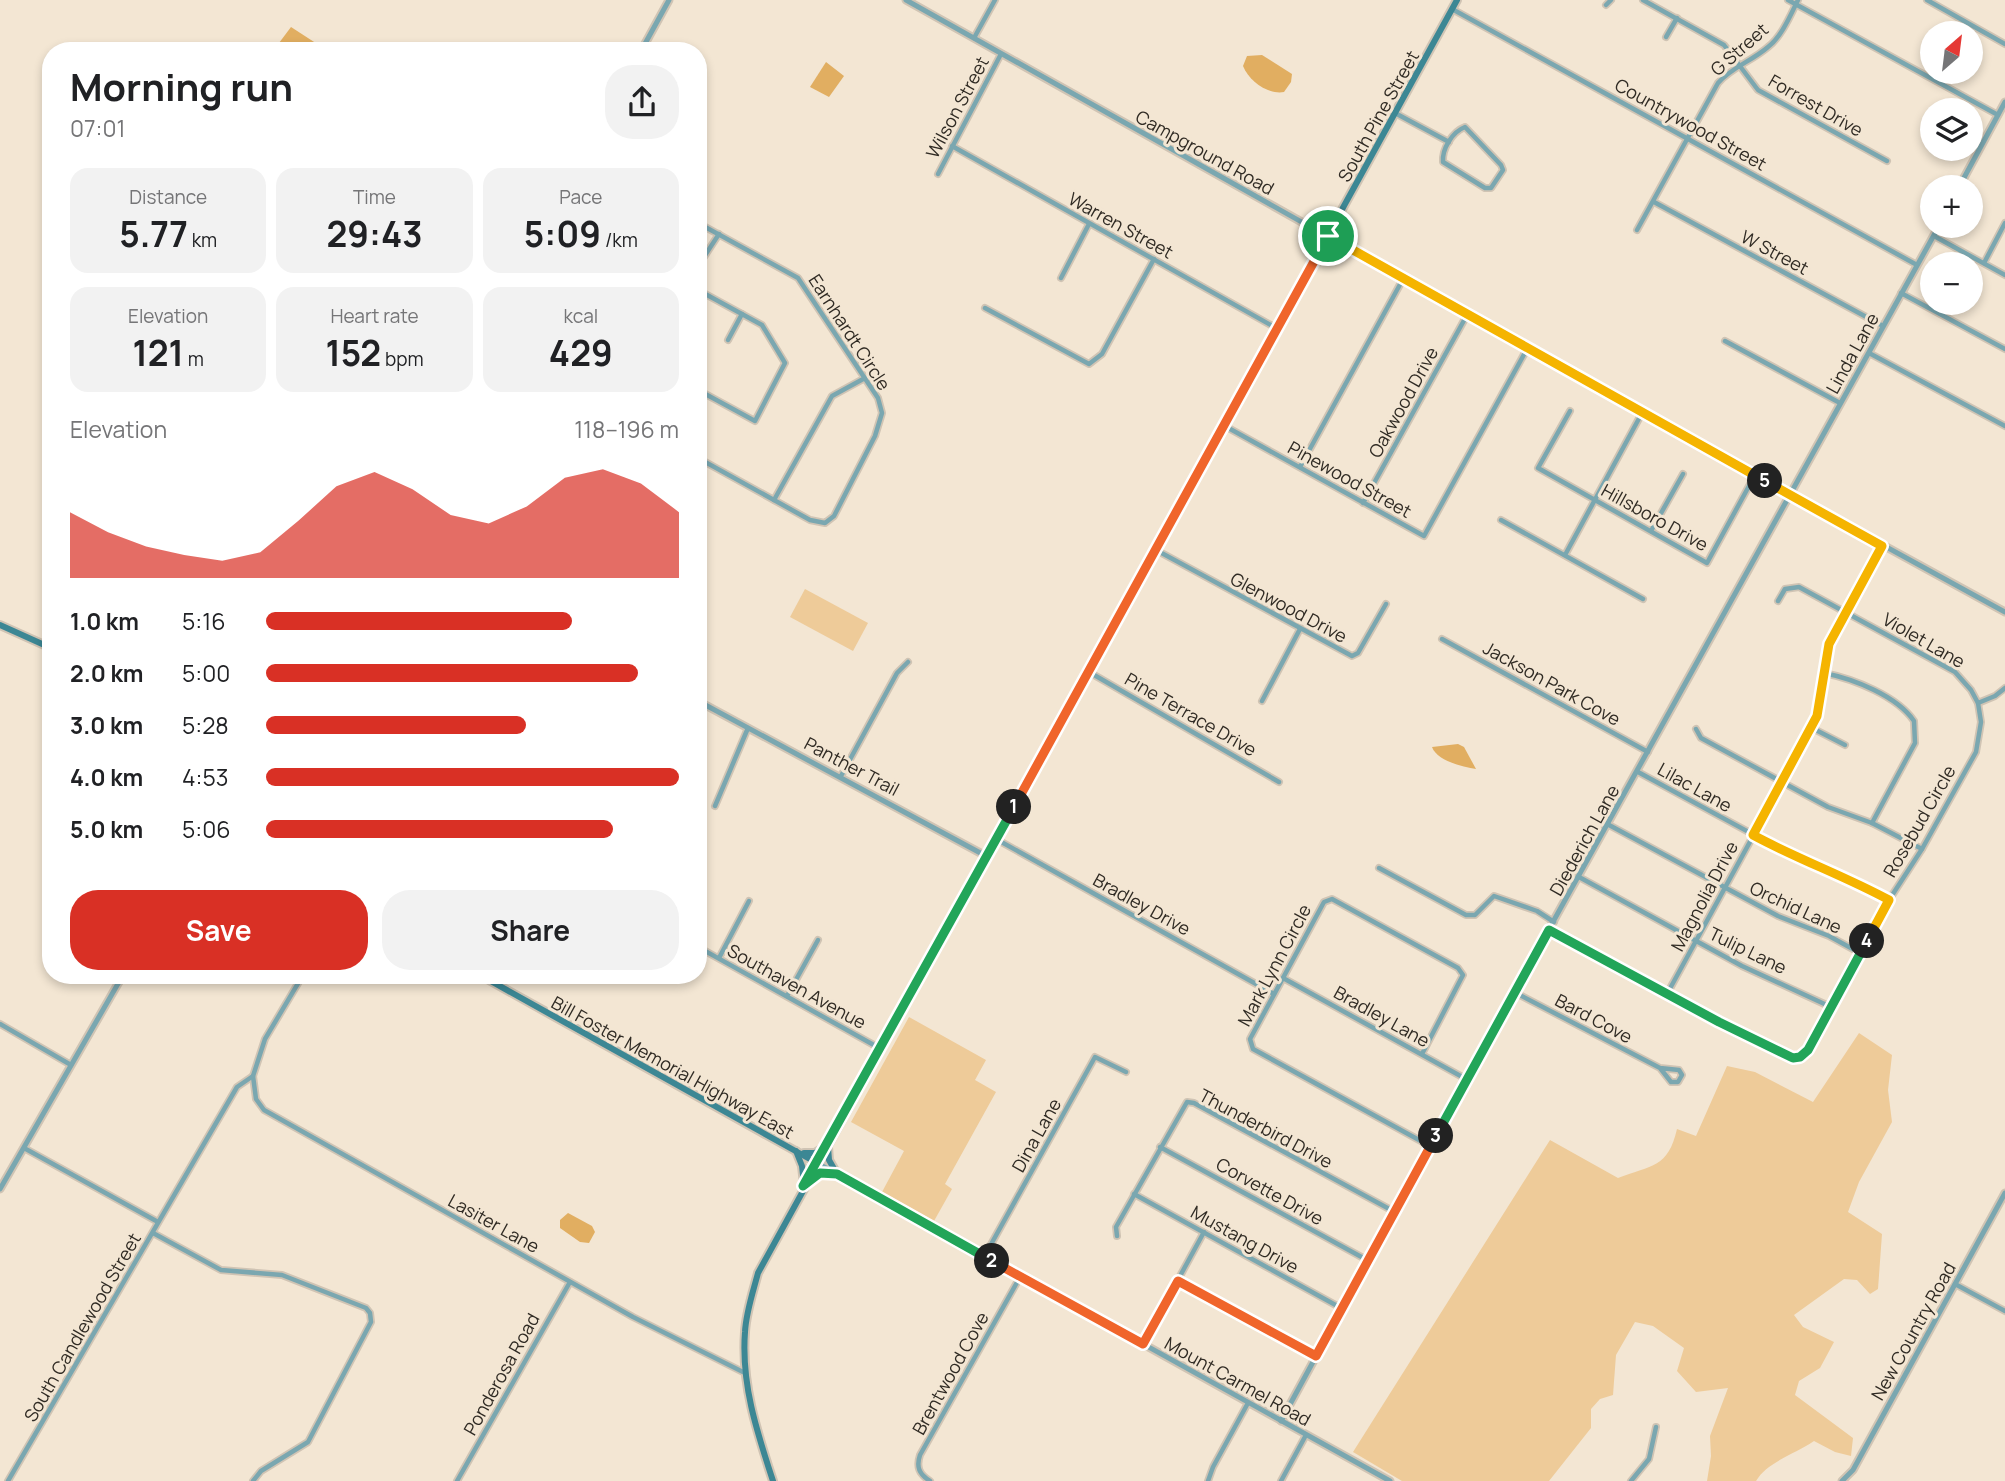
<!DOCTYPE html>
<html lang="en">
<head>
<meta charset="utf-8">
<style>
  :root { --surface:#fff; --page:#f2f2f2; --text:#202124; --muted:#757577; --accent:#d93025 }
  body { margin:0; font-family:Manrope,sans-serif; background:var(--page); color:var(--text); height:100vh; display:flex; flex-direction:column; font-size:26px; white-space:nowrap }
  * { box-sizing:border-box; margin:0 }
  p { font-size:23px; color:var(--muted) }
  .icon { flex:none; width:38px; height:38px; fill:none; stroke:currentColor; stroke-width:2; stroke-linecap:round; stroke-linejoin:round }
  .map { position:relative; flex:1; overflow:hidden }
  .panel { position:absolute; left:42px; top:42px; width:665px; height:942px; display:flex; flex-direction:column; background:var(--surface); border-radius:28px; box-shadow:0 4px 10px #0003 }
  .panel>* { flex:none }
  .needle { width:46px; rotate:28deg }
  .buttons { position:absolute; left:1920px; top:21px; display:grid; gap:14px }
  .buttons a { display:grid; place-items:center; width:63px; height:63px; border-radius:50%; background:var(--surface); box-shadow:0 4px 10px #0003; font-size:35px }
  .pin { position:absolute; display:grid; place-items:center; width:60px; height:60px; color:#fff; margin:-30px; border:4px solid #fff; border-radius:50%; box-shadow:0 2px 7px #0007 }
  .km { position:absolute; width:35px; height:35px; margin:-18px; border-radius:50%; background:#222; color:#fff; font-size:19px; line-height:35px; text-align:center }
  .round { display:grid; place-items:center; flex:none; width:74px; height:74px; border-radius:28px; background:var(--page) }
  .overview { display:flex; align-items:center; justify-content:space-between; height:119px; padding:0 28px }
  h1 { font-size:38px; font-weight:700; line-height:52px }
  .metrics { display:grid; grid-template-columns:repeat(3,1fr); gap:10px; height:119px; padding:7px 28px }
  .metrics div { display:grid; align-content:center; border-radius:18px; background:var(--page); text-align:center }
  .metrics b { font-size:35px; font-weight:700 }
  .metrics small { font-size:19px; font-weight:400 }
  .metrics p { font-size:19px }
  .chart { height:196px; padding:14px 28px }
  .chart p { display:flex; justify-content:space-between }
  .chart svg { width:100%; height:126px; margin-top:7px; fill:var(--accent); opacity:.7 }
  .button { display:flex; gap:14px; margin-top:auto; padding:14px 28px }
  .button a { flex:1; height:80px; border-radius:28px; background:var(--accent); color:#fff; font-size:28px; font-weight:700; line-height:80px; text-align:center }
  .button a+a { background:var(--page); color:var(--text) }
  ul { padding:0 28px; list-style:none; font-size:23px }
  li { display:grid; grid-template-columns:112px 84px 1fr; align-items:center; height:52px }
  li i { height:18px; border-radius:9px; background:var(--accent) }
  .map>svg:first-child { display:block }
  .green { fill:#eecb99 }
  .water { fill:#e1ae61 }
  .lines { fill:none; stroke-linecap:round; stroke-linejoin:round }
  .minor-casing { stroke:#d0c4b4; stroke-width:8 }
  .tertiary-casing { stroke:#d0c4b4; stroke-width:9 }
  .secondary-casing { stroke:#d0c4b4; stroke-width:10 }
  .minor { stroke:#7aa7b0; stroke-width:4.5 }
  .tertiary { stroke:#7aa7b0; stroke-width:5 }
  .secondary { stroke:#3c8794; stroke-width:6 }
  .split-1-casing { stroke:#fff; stroke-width:14 }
  .split-2-casing { stroke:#fff; stroke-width:14 }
  .split-3-casing { stroke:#fff; stroke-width:14 }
  .split-4-casing { stroke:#fff; stroke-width:14 }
  .split-5-casing { stroke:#fff; stroke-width:14 }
  .split-6-casing { stroke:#fff; stroke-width:14 }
  .split-1 { stroke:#f0652b; stroke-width:9 }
  .split-2 { stroke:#22a559; stroke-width:9 }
  .split-3 { stroke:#f0652b; stroke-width:9 }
  .split-4 { stroke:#22a559; stroke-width:9 }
  .split-5 { stroke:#f5b400; stroke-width:9 }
  .split-6 { stroke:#f5b400; stroke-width:9 }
  .labels { text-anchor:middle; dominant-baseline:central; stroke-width:6; stroke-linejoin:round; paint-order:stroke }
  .street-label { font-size:18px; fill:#302b24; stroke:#f3e6d3 }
</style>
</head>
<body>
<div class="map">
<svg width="2005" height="1481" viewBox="0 0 2005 1481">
  <rect width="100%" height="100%" fill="#f3e6d3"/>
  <!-- green -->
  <g class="green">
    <path d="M805 589 868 623 853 651 790 617Z"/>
    <path d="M909 1017 986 1060 975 1080 996 1092 945 1184 952 1189 934 1221 882 1192 904 1151 851 1122Z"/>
    <path d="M1859 1033 1892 1055 1888 1090 1892 1122 1859 1182 1848 1212 1882 1234 1878 1289 1870 1294 1857 1280 1844 1279 1794 1315 1803 1327 1834 1342 1820 1368 1799 1381 1795 1395 1853 1438 1851 1456 1835 1452 1814 1441C1795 1454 1767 1462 1756 1481H1707L1711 1456 1710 1436 1728 1388 1696 1392 1677 1371 1684 1348 1653 1326 1635 1322 1616 1355 1613 1395 1600 1399 1591 1409V1428L1549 1481H1402L1353 1452 1550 1140 1618 1178C1652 1165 1668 1168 1677 1129L1696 1136 1727 1066 1755 1072 1813 1102Z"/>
  </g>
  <!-- water -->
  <g class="water">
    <path d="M291 27 328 51H273Z"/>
    <path d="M1262 55 1292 74 1291 82 1284 92C1268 95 1249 81 1243 66L1247 56Z"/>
    <path d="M826 62 844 76 829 97 810 87Z"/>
    <path d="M1458 744 1464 747 1476 769C1463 767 1437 761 1432 747Z"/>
    <path d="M568 1213 592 1226 595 1232 589 1243 580 1242 560 1228V1220Z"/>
  </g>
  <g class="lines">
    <!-- minor casing -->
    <g class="minor-casing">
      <g id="minor">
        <path d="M1643 0 1724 45 1758 90 1887 161"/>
        <path d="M1788 0 1998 115"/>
        <path d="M1927 0 2005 44"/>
        <path d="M1606 5 1611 0"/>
        <path d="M1452 9 1917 265"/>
        <path d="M1666 37 1677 18"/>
        <path d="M974 38 995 0"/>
        <path d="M1395 113 1449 142"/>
        <path d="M1465 127 1501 165 1503 170 1491 188H1485L1443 162C1442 149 1452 132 1465 127Z"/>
        <path d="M952 146 1276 328"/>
        <path d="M938 174 1001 54"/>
        <path d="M1654 202 1883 326"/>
        <path d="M698 223 798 278 878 398 882 413 875 436 834 516 825 523 810 520 698 458"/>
        <path d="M1637 230 1718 83C1732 67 1752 61 1768 47 1782 36 1790 16 1798 0"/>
        <path d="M1934 236 2005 275"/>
        <path d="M1984 263 2005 223"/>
        <path d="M698 266 719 234"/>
        <path d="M1061 278 1089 224"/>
        <path d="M698 290 762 325 785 363 755 421 698 390"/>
        <path d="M1901 293 2005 349"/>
        <path d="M985 308 1089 364 1102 354 1154 259"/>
        <path d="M728 340 742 314"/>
        <path d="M1725 341 1840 403"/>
        <path d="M1869 353 2005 426"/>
        <path d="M1570 411 1538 468 1707 563 1755 475"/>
        <path d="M1223 425 1424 536 1527 349"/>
        <path d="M1300 467 1403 279"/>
        <path d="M774 500 832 396 865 378"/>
        <path d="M1363 503 1467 315"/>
        <path d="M1501 520 1643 599"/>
        <path d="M1651 531 1683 474"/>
        <path d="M1156 550 1352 656 1358 653 1386 604"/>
        <path d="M1565 555 1642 413"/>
        <path d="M1442 639 1648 752"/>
        <path d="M1089 672 1279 782"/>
        <path d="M1824 673C1854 679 1897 696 1914 721L1915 743 1872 823"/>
        <path d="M1262 701 1300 629"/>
        <path d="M1978 703 1995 696 2005 688"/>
        <path d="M1812 728 1845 745"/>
        <path d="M1696 729 1701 738 1828 807 1872 823 1922 849"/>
        <path d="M1638 772 1804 862 1889 900"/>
        <path d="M841 776 897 673 908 662"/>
        <path d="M715 806 748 728"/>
        <path d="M1609 825 1778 916 1829 936 1860 953"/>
        <path d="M996 839 1274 994"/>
        <path d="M1379 868 1466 915H1475L1494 896 1537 911 1554 922"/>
        <path d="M1579 877 1742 966 1831 1007"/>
        <path d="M1549 930 1793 1058 1800 1057 1808 1050 1889 900 1922 849 1976 752 1981 722 1978 703 1971 690 1955 672 1799 587 1785 589 1778 601"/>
        <path d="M698 947 881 1049"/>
        <path d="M719 958 749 901"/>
        <path d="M564 975 574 978 583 975"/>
        <path d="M1283 978 1466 1079"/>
        <path d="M1514 992 1660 1068 1671 1082H1678L1682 1075 1679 1070 1660 1068"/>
        <path d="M1667 994 1812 728 1821 704 1829 644 1882 546"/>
        <path d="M787 996 818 940"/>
        <path d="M0 1024 71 1065"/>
        <path d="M1422 1054 1463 975 1458 968 1332 899 1324 902 1250 1039 1253 1049 1430 1146"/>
        <path d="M253 1076 256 1099 264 1110 633 1317 745 1373"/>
        <path d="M1160 1147 1367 1260"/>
        <path d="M24 1148 158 1222"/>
        <path d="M1134 1194 1341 1308"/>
        <path d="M153 1233 221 1270 282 1275 366 1308 370 1313 371 1322 308 1442 261 1471 253 1481"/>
        <path d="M1117 1236 1116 1227 1187 1102 1194 1103 1393 1211"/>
        <path d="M984 1257 1095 1057 1126 1072"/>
        <path d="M1178 1281 1316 1356"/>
        <path d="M1955 1284 2005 1311"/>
        <path d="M1143 1344 1204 1232"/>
        <path d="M8 1481 237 1087 253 1076 265 1039 303 975"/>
        <path d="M457 1481 570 1282"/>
        <path d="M930 1481C919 1474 916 1467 920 1455L1020 1277"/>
        <path d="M1208 1481 1213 1467 1248 1403"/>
        <path d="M1281 1481 1306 1435"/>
        <path d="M1631 1481 1649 1459 1656 1427"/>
      </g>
    </g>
    <!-- tertiary casing -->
    <g class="tertiary-casing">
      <g id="tertiary">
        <path d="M906 0 1642 413 2005 612"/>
        <path d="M641 51 669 0"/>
        <path d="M1959 187 2005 102"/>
        <path d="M698 701 986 856"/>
        <path d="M817 1163 1390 1481"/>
        <path d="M0 1189 123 975"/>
        <path d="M1281 1421 1498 1021 1939 226"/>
        <path d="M1842 1481 1853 1470 2005 1193"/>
      </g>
    </g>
    <!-- secondary casing -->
    <g class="secondary-casing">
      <g id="secondary">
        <path d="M0 625 51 648"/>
        <path d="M480 975 817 1163"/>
        <path d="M828 1147 829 1160 837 1174"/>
        <path d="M796 1151 802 1166 804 1184"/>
        <path d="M804 1153H815L826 1146"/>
        <path d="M807 1182 820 1173 837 1174"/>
        <path d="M773 1481C757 1432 741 1384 745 1332 746 1312 753 1292 758 1273L1457 0"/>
      </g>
    </g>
    <!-- minor -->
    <use href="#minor" class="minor"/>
    <!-- tertiary -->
    <use href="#tertiary" class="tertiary"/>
    <!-- secondary -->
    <use href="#secondary" class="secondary"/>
  </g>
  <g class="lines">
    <!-- split-1 casing -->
    <g class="split-1-casing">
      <path id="split-1" d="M1014 807 1328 236"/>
    </g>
    <!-- split-2 casing -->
    <g class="split-2-casing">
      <path id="split-2" d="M992 1261 837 1174 820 1173 803 1186 1014 807"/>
    </g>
    <!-- split-3 casing -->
    <g class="split-3-casing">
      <path id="split-3" d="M992 1261 1143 1344 1178 1281 1316 1356 1436 1136"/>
    </g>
    <!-- split-4 casing -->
    <g class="split-4-casing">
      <path id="split-4" d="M1436 1136 1549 930 1719 1022 1793 1058 1800 1057 1808 1050 1867 941"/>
    </g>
    <!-- split-5 casing -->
    <g class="split-5-casing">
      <path id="split-5" d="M1765 481 1882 546 1829 644 1817 716 1753 835C1797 859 1845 876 1889 900L1867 941"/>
    </g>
    <!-- split-6 casing -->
    <g class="split-6-casing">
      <path id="split-6" d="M1328 236 1765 481"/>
    </g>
    <!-- split-1 -->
    <use href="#split-1" class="split-1"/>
    <!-- split-2 -->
    <use href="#split-2" class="split-2"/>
    <!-- split-3 -->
    <use href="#split-3" class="split-3"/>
    <!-- split-4 -->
    <use href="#split-4" class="split-4"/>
    <!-- split-5 -->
    <use href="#split-5" class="split-5"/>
    <!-- split-6 -->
    <use href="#split-6" class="split-6"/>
  </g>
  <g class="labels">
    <!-- street labels -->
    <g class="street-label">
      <text transform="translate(1739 49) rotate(-41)">G Street</text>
      <text transform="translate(1816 105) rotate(30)">Forrest Drive</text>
      <text transform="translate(957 107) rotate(-62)">Wilson Street</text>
      <text transform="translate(1378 116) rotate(-61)">South Pine Street</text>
      <text transform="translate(1691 124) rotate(29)">Countrywood Street</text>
      <text transform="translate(1205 152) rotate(29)">Campground Road</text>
      <text transform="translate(1121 225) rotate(29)">Warren Street</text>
      <text transform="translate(1775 252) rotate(28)">W Street</text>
      <text transform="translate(850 332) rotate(57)">Earnhardt Circle</text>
      <text transform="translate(1852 353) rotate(-61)">Linda Lane</text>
      <text transform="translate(1403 402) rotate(-61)">Oakwood Drive</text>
      <text transform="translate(1350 479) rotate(29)">Pinewood Street</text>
      <text transform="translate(1655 517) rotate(29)">Hillsboro Drive</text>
      <text transform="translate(1289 607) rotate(28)">Glenwood Drive</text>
      <text transform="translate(1924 640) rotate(30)">Violet Lane</text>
      <text transform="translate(1552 683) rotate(29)">Jackson Park Cove</text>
      <text transform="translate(1191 714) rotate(30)">Pine Terrace Drive</text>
      <text transform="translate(852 766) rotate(28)">Panther Trail</text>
      <text transform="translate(1695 787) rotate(29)">Lilac Lane</text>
      <text transform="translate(1919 821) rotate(-60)">Rosebud Circle</text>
      <text transform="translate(1584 840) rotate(-61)">Diederich Lane</text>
      <text transform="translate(1704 896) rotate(-62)">Magnolia Drive</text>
      <text transform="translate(1142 904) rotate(29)">Bradley Drive</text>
      <text transform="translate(1796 907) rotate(25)">Orchid Lane</text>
      <text transform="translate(1748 950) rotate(26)">Tulip Lane</text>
      <text transform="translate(1274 965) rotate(-62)">Mark Lynn Circle</text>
      <text transform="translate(797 986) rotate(29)">Southaven Avenue</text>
      <text transform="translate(1382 1016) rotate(29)">Bradley Lane</text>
      <text transform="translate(1594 1018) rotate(28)">Bard Cove</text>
      <text transform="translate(673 1067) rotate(29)">Bill Foster Memorial Highway East</text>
      <text transform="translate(1266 1128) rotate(28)">Thunderbird Drive</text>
      <text transform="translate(1036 1135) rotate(-61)">Dina Lane</text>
      <text transform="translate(1270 1191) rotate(29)">Corvette Drive</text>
      <text transform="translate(494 1223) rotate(29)">Lasiter Lane</text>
      <text transform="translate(1245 1239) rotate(29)">Mustang Drive</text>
      <text transform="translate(82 1327) rotate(-60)">South Candlewood Street</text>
      <text transform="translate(1913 1331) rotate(-61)">New Country Road</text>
      <text transform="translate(950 1373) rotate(-61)">Brentwood Cove</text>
      <text transform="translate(501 1374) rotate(-61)">Ponderosa Road</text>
      <text transform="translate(1238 1381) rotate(29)">Mount Carmel Road</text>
    </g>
  </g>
</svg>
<div class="buttons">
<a><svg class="needle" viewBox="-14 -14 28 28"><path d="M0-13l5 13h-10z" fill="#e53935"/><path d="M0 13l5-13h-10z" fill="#757577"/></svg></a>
<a><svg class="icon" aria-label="layers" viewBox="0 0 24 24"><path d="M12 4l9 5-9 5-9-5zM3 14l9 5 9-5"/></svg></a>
<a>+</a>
<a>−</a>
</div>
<div class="pin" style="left:1328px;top:236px;background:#1e9e55"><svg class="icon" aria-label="arrive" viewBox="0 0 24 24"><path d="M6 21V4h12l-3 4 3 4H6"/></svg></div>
<b class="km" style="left:1014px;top:807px">1</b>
<b class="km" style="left:992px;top:1261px">2</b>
<b class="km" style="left:1436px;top:1136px">3</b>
<b class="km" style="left:1867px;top:941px">4</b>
<b class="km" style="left:1765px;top:481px">5</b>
<section class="panel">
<div class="overview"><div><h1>Morning run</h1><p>07:01</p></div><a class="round"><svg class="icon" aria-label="share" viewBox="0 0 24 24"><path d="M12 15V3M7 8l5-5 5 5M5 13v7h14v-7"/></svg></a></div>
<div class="metrics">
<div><p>Distance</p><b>5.77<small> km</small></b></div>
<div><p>Time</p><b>29:43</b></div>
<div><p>Pace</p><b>5:09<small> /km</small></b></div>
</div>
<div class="metrics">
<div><p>Elevation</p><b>121<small> m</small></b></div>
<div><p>Heart rate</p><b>152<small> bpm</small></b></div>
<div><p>kcal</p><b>429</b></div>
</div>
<div class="chart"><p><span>Elevation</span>118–196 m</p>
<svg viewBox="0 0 160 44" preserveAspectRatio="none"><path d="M0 44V21L10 28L20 33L30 36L40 38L50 35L60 24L70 12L80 7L90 13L100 22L110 25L120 19L130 9L140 6L150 11L160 21V44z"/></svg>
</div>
<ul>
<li><b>1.0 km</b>5:16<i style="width:74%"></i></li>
<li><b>2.0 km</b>5:00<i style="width:90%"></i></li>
<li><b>3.0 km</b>5:28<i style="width:63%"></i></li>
<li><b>4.0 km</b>4:53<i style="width:100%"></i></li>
<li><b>5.0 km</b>5:06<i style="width:84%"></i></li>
</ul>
<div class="button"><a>Save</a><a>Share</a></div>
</section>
</div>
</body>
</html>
